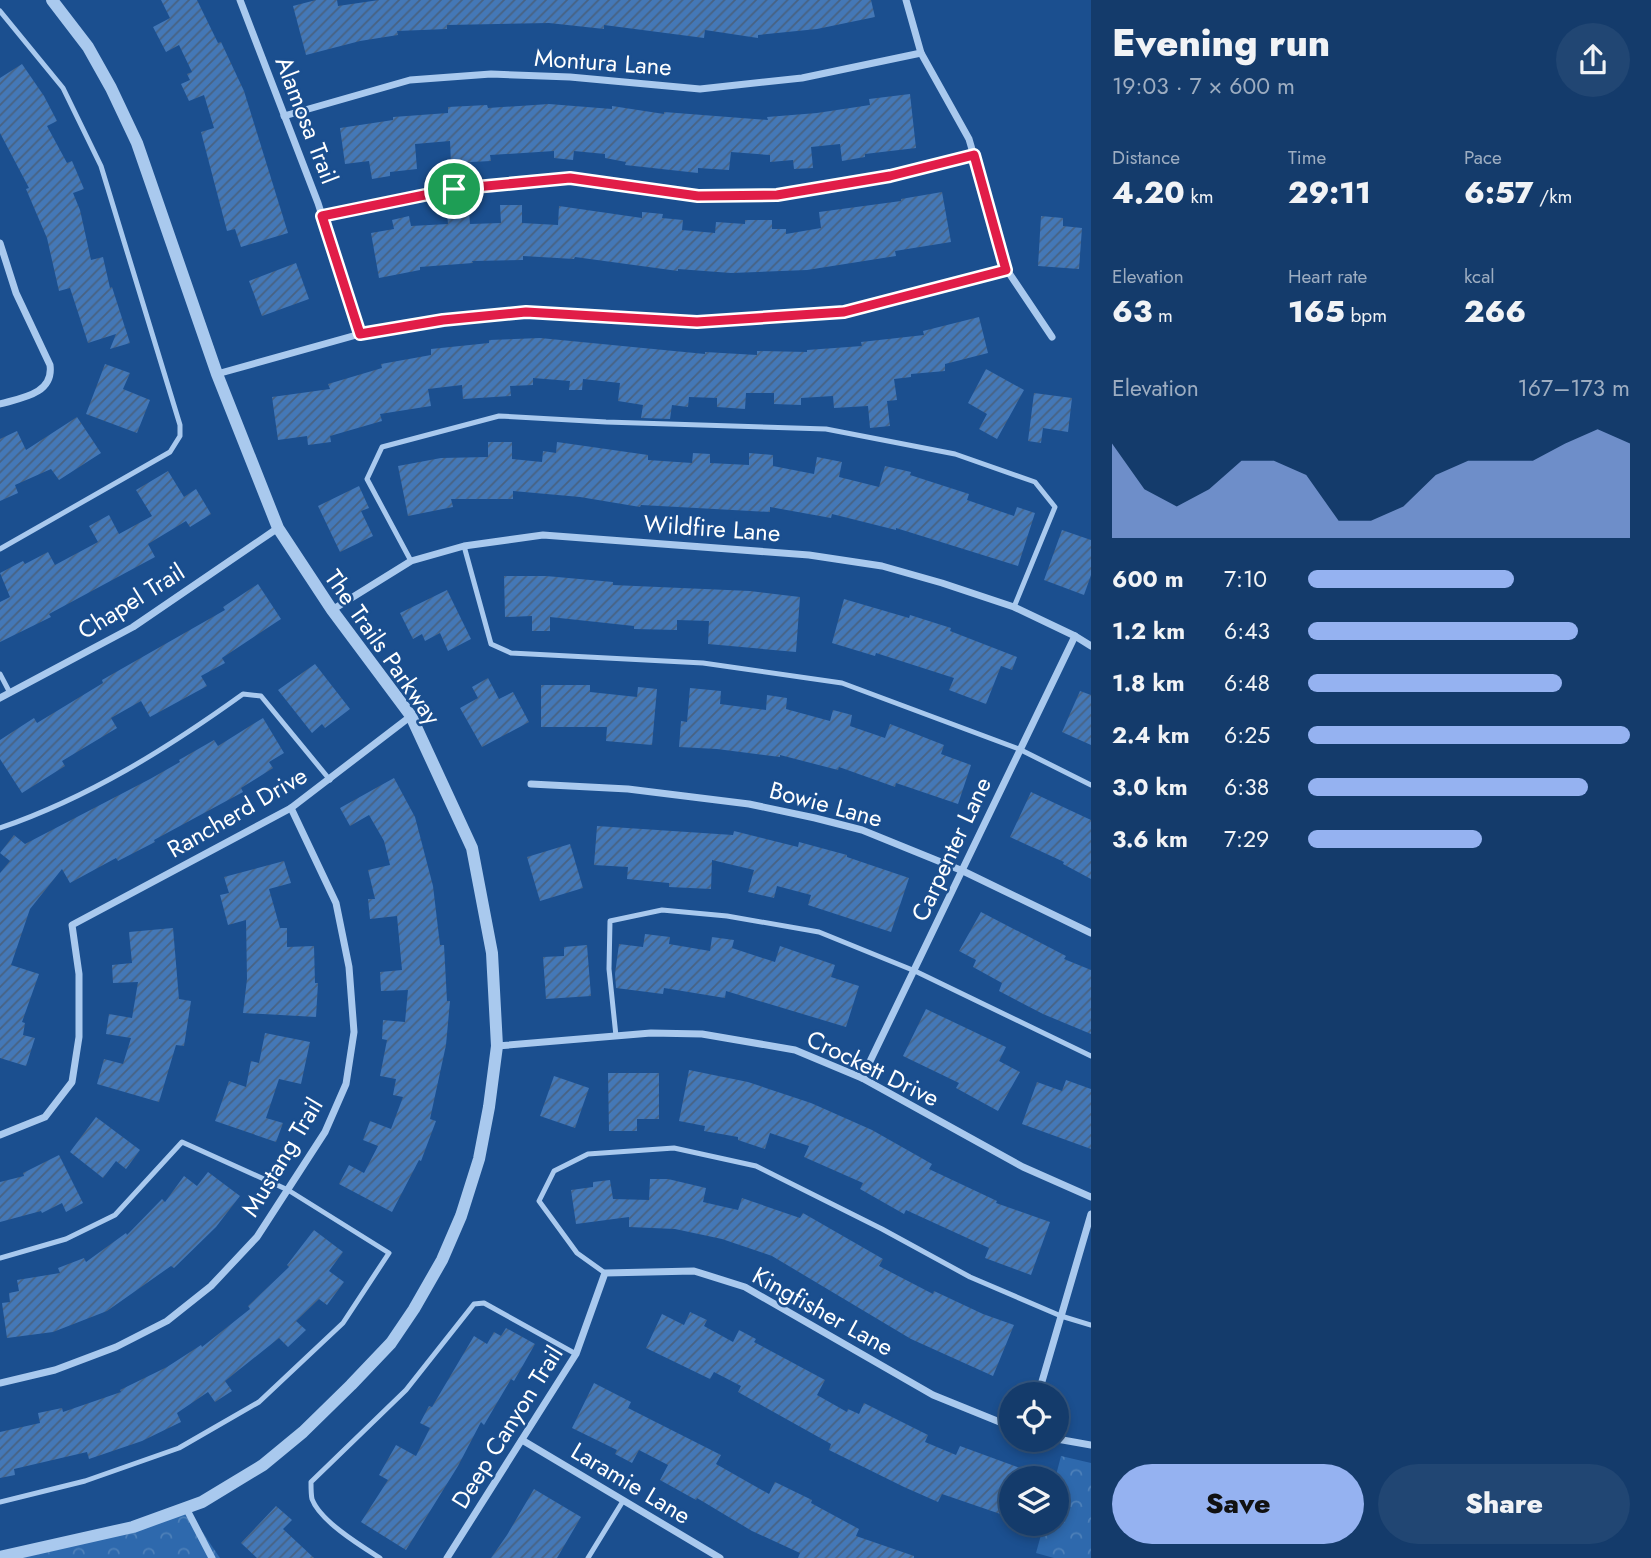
<!DOCTYPE html>
<html lang="en">
<head>
<meta charset="utf-8">
<style>
  :root { --surface:#143b6b; --page:#214673; --text:#f1f3f6; --muted:#9dadc1; --line:#33557e; --accent:#95b2f1 }
  body { margin:0; font-family:Jost,sans-serif; background:var(--page); color:var(--text); height:100vh; display:flex; flex-direction:column; font-size:26px; white-space:nowrap }
  * { box-sizing:border-box; margin:0 }
  p { font-size:23px; color:var(--muted) }
  .icon { flex:none; width:38px; height:38px; fill:none; stroke:currentColor; stroke-width:2; stroke-linecap:round; stroke-linejoin:round }
  .map { position:relative; flex:1; overflow:hidden }
  .drawer { display:flex; flex-direction:column; background:var(--surface); width:560px }
  .drawer>* { flex:none }
  .fabs { position:absolute; left:999px; top:1382px; display:grid; gap:14px }
  .fabs a { display:grid; place-items:center; width:70px; height:70px; border-radius:50%; background:var(--surface); box-shadow:0 4px 10px #0003,0 0 0 2px var(--line); font-size:35px }
  .pin { position:absolute; display:grid; place-items:center; width:60px; height:60px; color:#fff; margin:-30px; border:4px solid #fff; border-radius:50%; box-shadow:0 2px 7px #0007 }
  .round { display:grid; place-items:center; flex:none; width:74px; height:74px; border-radius:37px; background:var(--page) }
  .summary { display:flex; align-items:center; justify-content:space-between; height:119px; padding:0 21px }
  h1 { font-size:38px; font-weight:800; line-height:52px }
  .metrics { display:grid; grid-template-columns:repeat(3,1fr); gap:10px; height:119px; padding:7px 21px }
  .metrics div { display:grid; align-content:center }
  .metrics b { font-size:30px; font-weight:800 }
  .metrics small { font-size:19px; font-weight:400 }
  .metrics p { font-size:19px }
  .chart { height:196px; padding:14px 21px }
  .chart p { display:flex; justify-content:space-between }
  .chart svg { width:100%; height:126px; margin-top:7px; fill:var(--accent); opacity:.7 }
  .button { display:flex; gap:14px; margin-top:auto; padding:14px 21px }
  .button a { flex:1; height:80px; border-radius:42px; background:var(--accent); color:#111; font-size:28px; font-weight:800; line-height:80px; text-align:center }
  .button a+a { background:var(--page); color:var(--text) }
  ul { padding:0 21px; list-style:none; font-size:23px }
  li { display:grid; grid-template-columns:112px 84px 1fr; align-items:center; height:52px }
  li i { height:18px; border-radius:9px; background:var(--accent) }
  main { display:flex; flex:1; min-height:0 }
  .map>svg:first-child { display:block }
  .park { fill:url(#park-crowns) }
  .building { fill:url(#building-hatch) }
  .lines { fill:none; stroke-linecap:round; stroke-linejoin:round }
  .service { stroke:#a9c9ee; stroke-width:5 }
  .minor { stroke:#a9c9ee; stroke-width:7 }
  .tertiary { stroke:#a9c9ee; stroke-width:12 }
  .route-casing { stroke:#fff; stroke-width:14 }
  .route { stroke:#e11d48; stroke-width:9 }
  .labels { text-anchor:middle; dominant-baseline:central; stroke-width:5; stroke-linejoin:round; paint-order:stroke }
  .street-label { font-size:24px; fill:#fff; stroke:#1b4f8f }
</style>
</head>
<body>
<main>
<div class="map">
<svg width="1091" height="1558" viewBox="0 0 1091 1558">
  <defs>
    <pattern id="park-crowns" width="20" height="18" patternUnits="userSpaceOnUse" patternTransform="scale(1.75)"><rect width="20" height="18" fill="#2e69ad"/><path d="M2 6a3 3 0 1 1 6 0M12 15a3 3 0 1 1 6 0" fill="none" stroke="#4d80b9"/></pattern>
    <pattern id="building-hatch" width="6" height="6" patternUnits="userSpaceOnUse" patternTransform="scale(1.75)"><rect width="6" height="6" fill="#4478b7"/><path d="M-1 1l2-2M0 6l6-6M5 7l2-2" fill="none" stroke="#486282"/></pattern>
  </defs>
  <rect width="100%" height="100%" fill="#1b4f8f"/>
  <!-- park -->
  <g class="park">
    <path d="M1061 1456 1091 1463V1558H1054L1036 1553 1044 1524H1057V1479H1055Z"/>
    <path d="M186 1508 220 1558H0Z"/>
  </g>
  <!-- building -->
  <g class="building">
    <path d="M161 0H197L218 43 221 42 244 91 288 233 241 247 235 229 227 231 201 132 214 128 204 95 189 101 181 84 190 80 187 74 192 72 179 45 166 52 153 27 170 18Z"/>
    <path d="M316 0H337L338 6 379 0H871L875 17 817 29 758 35V38L705 30 704 38 604 25V29L549 23 447 25V29L397 31 398 35 360 41 306 55 293 6Z"/>
    <path d="M22 64 44 96 57 121 47 126 67 163 72 161 84 189 73 193 80 210 91 260 103 257 110 288 112 287 130 343 110 349 116 334 88 343 70 288 59 291 47 238 26 189 29 188 0 133V78Z"/>
    <path d="M910 94 916 148 865 154V157L842 161 840 144 811 147 813 168 794 169 793 160 770 162V155L731 152 729 170 698 168V173L625 165 626 162 605 158V154L574 151 573 160 554 158V151L490 155 491 161 451 163 450 141 415 144 417 169 390 172V176L372 179 369 161 345 164 340 128 393 120V117L448 113V107L487 105 488 108 549 104 612 109V106L664 114V112L768 120 767 117 817 113 870 105 869 99Z"/>
    <path d="M942 192 951 242 895 251 896 256 807 270 731 273 678 269V271L575 257 574 259 523 256V260L472 261 473 263 420 267V270L379 278 371 233 394 229 392 220 409 216 411 226 448 224 447 212 469 211 470 224 501 223 500 205H522V223L558 225 559 206 642 218V212L663 214 662 218 683 220 682 230 715 233 716 222 745 224V220H772V229H786V234L821 228 819 212 901 201V199Z"/>
    <path d="M1041 216 1063 218V226L1082 228 1079 269 1038 266Z"/>
    <path d="M296 263 309 299 262 316 249 281Z"/>
    <path d="M979 317 988 353 945 364V371L911 374V377L894 379 897 400 887 401 890 426 870 428 868 406 834 408 833 396 801 398V405L774 404V393H746L745 409 717 407V398L689 397 688 407 672 405 670 419 641 418 643 405 618 401 620 383 583 379 582 390H569L570 381 533 378V385L510 386 511 396 463 399 462 385 428 389 431 406 380 414 382 421 330 436 331 442 308 445 307 436 278 440 272 397 330 389 328 384 382 368 381 364 431 355V349L489 343V340L540 338 705 354V352L757 355V351L807 352V350L862 346 861 342 924 335 923 331Z"/>
    <path d="M105 364 130 373 123 389 150 400 137 433 86 414Z"/>
    <path d="M986 369 1024 390 997 439 979 429 987 414 968 403Z"/>
    <path d="M1034 393 1072 398 1068 432 1043 428 1041 443 1028 441Z"/>
    <path d="M77 417 101 453 59 480 51 469 15 485 18 493 0 501V439L17 431 26 450Z"/>
    <path d="M488 442H512V459L542 462 543 451 556 453 557 442 648 455V460L692 463 693 453 710 454V463L749 465V453L773 455V466L814 474 817 457 842 462 839 477 879 487 885 466 911 472 910 475 969 494 967 500 1014 516 1017 507 1035 513 1018 566 896 528V530L832 514 831 518 770 507V512L641 505 640 507 580 497 513 491V499H451L453 507 408 516 398 466 441 458 488 457Z"/>
    <path d="M168 471 184 497 196 489 211 514 190 527 186 521 148 544 155 557 49 614 51 617 0 642V602L10 597 0 573 23 561 25 564 48 552 55 565 98 542 89 526 109 515 119 534 152 516 136 490Z"/>
    <path d="M359 486 369 508 361 511 373 536 340 552 318 506Z"/>
    <path d="M1062 530 1091 540V575L1084 595 1044 580Z"/>
    <path d="M504 576H546L613 582V585L750 591 800 597 796 652 708 644 709 621 677 620V630L634 629V626L550 617V631H532V616L505 617Z"/>
    <path d="M258 584 281 619 222 658 225 663 201 676 207 686 150 717 141 701 111 718 117 728 62 761 65 766 22 793 0 759V740L34 718 37 723 103 683 102 680 225 610 223 607Z"/>
    <path d="M447 590 471 639 448 651 440 633 425 641 422 634 413 639 400 613Z"/>
    <path d="M844 599 909 618 910 615 951 628 950 631 1017 657 1012 670 1001 666 986 704 949 690 954 678 876 653 875 656 832 643Z"/>
    <path d="M315 664 350 709 325 728 322 724 312 733 278 690Z"/>
    <path d="M488 678 499 699 513 692 529 722 482 747 460 708 478 698 472 687Z"/>
    <path d="M541 685H590V692L637 697 638 687 657 689 652 745 606 741 607 727H541Z"/>
    <path d="M690 688 721 691 720 704 766 710 767 695 787 698 786 709 830 721 833 710 852 715 850 726 885 738 890 724 944 745 941 754 971 765 958 804 896 783 895 787 839 767 838 770 780 755V757L717 749 679 747 681 721 687 722Z"/>
    <path d="M1080 691 1091 695V745L1062 732Z"/>
    <path d="M263 718 284 753 269 762 273 768 241 788 243 792 154 840 155 842 118 861 116 858 70 883 62 869 30 909 11 965 39 974 22 1022 25 1023 23 1035 35 1038 26 1066 0 1058V873L10 861 0 853 14 835 25 844 150 779 180 762 179 760 214 740 218 746Z"/>
    <path d="M394 778 415 817 433 886 440 945H444L447 1001H450L446 1045 430 1119 436 1121 421 1161 419 1160 392 1212 339 1184 349 1165 364 1173 378 1146 363 1140 370 1121 391 1129 403 1097 393 1095 396 1079 380 1076 387 1040 382 1039 383 1020 405 1022 408 990 381 991 380 972 402 970 397 916 370 919 368 899H375L368 870 390 865 384 841 369 815 350 826 340 808Z"/>
    <path d="M1031 792 1091 820V879L1063 864 1064 862 1010 837Z"/>
    <path d="M597 826 733 835 734 831 798 847 799 842 847 855V857L909 878 891 932 808 905 811 895 777 886 774 898 748 892 754 870 712 860 711 889 669 887V883L627 879 628 867 594 865Z"/>
    <path d="M570 844 583 888 540 901 527 857Z"/>
    <path d="M284 861 291 883 269 889 280 928H287V947L314 946 315 983H318L316 1017 243 1013 247 979 246 920 228 925 220 895 229 893 224 877Z"/>
    <path d="M981 912 1066 956 1064 959 1091 970V1034L1043 1014 999 991 1002 983 973 967 976 960 959 951Z"/>
    <path d="M173 928 179 999 191 1001 184 1046 176 1045 159 1102 97 1084 104 1059 123 1064 131 1038 106 1034 109 1014 132 1018 138 982 113 983 112 965 132 963 129 932Z"/>
    <path d="M645 934 670 937 669 944 710 951 712 937 734 940 732 948 775 962 780 946 835 965 831 977 859 986 846 1027 726 991 725 998 664 988 663 994 616 988 615 974 619 944 643 947Z"/>
    <path d="M587 945 591 996 546 999 543 957 564 956V947Z"/>
    <path d="M926 1009 1006 1047 999 1061 1020 1072 998 1111 956 1088 959 1083 903 1056Z"/>
    <path d="M265 1033 310 1042 301 1084 279 1079 266 1118 283 1123 276 1142 215 1121 229 1081 246 1087 251 1061 259 1063Z"/>
    <path d="M689 1070 748 1082 811 1103 872 1130 932 1164 929 1169 997 1201 996 1203 1050 1222 1031 1275 985 1258 989 1248 906 1210 904 1214 860 1189 863 1183 804 1157 809 1146 770 1133 765 1149 738 1140V1137L704 1131 705 1126 679 1121Z"/>
    <path d="M608 1073H659V1119H637V1131H609Z"/>
    <path d="M554 1076 589 1088 575 1128 540 1116Z"/>
    <path d="M1066 1080 1091 1089V1149L1022 1124 1037 1082 1062 1091Z"/>
    <path d="M96 1117 140 1150 126 1169 116 1161 103 1178 70 1152Z"/>
    <path d="M59 1155 83 1203 66 1212 62 1203 42 1213 41 1211 0 1222V1182L24 1176 23 1173Z"/>
    <path d="M208 1172 240 1196 216 1227 174 1268 171 1266 107 1311 53 1332 7 1338 2 1303 10 1302 9 1293 19 1291 17 1280 60 1273 58 1268 84 1258 86 1262 126 1233 127 1235 162 1199 165 1202 184 1176 197 1186Z"/>
    <path d="M650 1179H668L706 1188 703 1202 738 1210 742 1198 800 1218 803 1213 883 1259 879 1266 933 1294 934 1291 983 1314 1014 1325 993 1376 911 1339 772 1256 722 1239 675 1229 629 1227V1217L576 1224 571 1190 593 1187V1182L610 1180 613 1199 649 1200Z"/>
    <path d="M314 1230 343 1252 329 1271 344 1282 327 1305 319 1299 296 1321 306 1330 288 1347 279 1338 225 1381 232 1391 215 1402 208 1392 177 1413 181 1422 142 1441 89 1459 87 1452 14 1469 15 1475 0 1478V1432L40 1423 38 1413 62 1408 63 1412 121 1392 120 1390 167 1367 201 1345 202 1347 250 1309 248 1306 289 1267 287 1265Z"/>
    <path d="M690 1312 707 1320 704 1326 733 1342 739 1330 756 1339 754 1342 825 1380 817 1395 847 1412 848 1409 859 1414 864 1403 928 1435 925 1442 956 1455 960 1446 1042 1476V1479H1012V1518L942 1494 938 1502 904 1487 829 1450 831 1444 738 1392 741 1386 714 1372 710 1379 646 1348 662 1314 684 1325Z"/>
    <path d="M506 1328 535 1344 514 1381 511 1379 484 1425 481 1422 458 1466 406 1550 361 1522 388 1480 379 1475 396 1445 416 1456 430 1428 420 1423 429 1406 432 1407 474 1336 487 1344 494 1332 501 1336Z"/>
    <path d="M594 1383 631 1402 628 1408 721 1455 716 1464 769 1494 775 1482 812 1500 811 1503 859 1529 856 1536 914 1556V1558H798L800 1553 752 1531 697 1498 696 1500 660 1480 668 1465 639 1450 632 1463 615 1454 617 1450 572 1428Z"/>
    <path d="M534 1489 581 1517 557 1558H491L507 1535Z"/>
    <path d="M276 1506 292 1520 283 1529 314 1558H257L241 1543Z"/>
  </g>
  <g class="lines">
    <!-- service -->
    <g class="service">
      <path d="M0 11 63 88 101 166 180 425V436L170 452 0 549"/>
      <path d="M322 216 454 189 570 178 698 196 777 195 890 176 974 155"/>
      <path d="M464 546 491 644 511 653 703 663 842 683 1019 749 1091 785"/>
      <path d="M411 561 367 479 382 447 499 416 606 422 826 429 955 454 1035 482 1055 507 1014 607"/>
      <path d="M0 674 10 693"/>
      <path d="M0 828C88 798 168 748 243 694L261 696 330 780"/>
      <path d="M616 1036 609 969 610 921 662 910 727 916 819 932 915 971 1091 1056"/>
      <path d="M0 1258 66 1239 115 1215 182 1142 288 1190 389 1253 343 1323 259 1402 179 1448 85 1481 0 1502"/>
      <path d="M605 1273 577 1253 539 1201 554 1171 588 1154 674 1148 756 1166 882 1229 970 1277 1061 1316 1091 1325"/>
      <path d="M380 1558C361 1546 320 1521 312 1499 311 1495 311 1487 311 1482L406 1390 474 1304 484 1303 576 1354"/>
      <path d="M588 1558 623 1501"/>
    </g>
    <!-- minor -->
    <g class="minor">
      <path d="M240 0 318 203 360 334"/>
      <path d="M906 0 921 53 969 139 1007 270 1052 337"/>
      <path d="M284 116 410 80 491 74 570 77 700 89 802 78 921 53"/>
      <path d="M0 243 16 293 50 365C54 394 21 398 0 404"/>
      <path d="M217 374 360 334 443 320 526 312 697 322 844 312 1007 270"/>
      <path d="M332 610 411 561 464 546 543 535 809 555 882 566 942 583 1014 607 1075 636 1091 646"/>
      <path d="M0 698 133 627 278 528"/>
      <path d="M531 784 628 789 749 804 815 818 862 830 963 871 1091 933"/>
      <path d="M497 1046 651 1033 702 1034 795 1050 862 1078 1023 1167 1091 1197"/>
      <path d="M862 1078 1075 636"/>
      <path d="M0 1135 45 1117 72 1082 79 1037V974L72 925 291 808 411 716"/>
      <path d="M0 1383 55 1370 116 1347 167 1321 211 1286 257 1237 325 1132 346 1084 354 1032 349 967 336 903 291 808"/>
      <path d="M1038 1395 1091 1214"/>
      <path d="M1057 1439 1091 1445"/>
      <path d="M522 1440 720 1558"/>
      <path d="M186 1508 212 1558"/>
      <path d="M447 1558 576 1354 605 1273 694 1271 745 1287 933 1395 1012 1427"/>
    </g>
    <!-- tertiary -->
    <path class="tertiary" d="M0 1557 133 1527 202 1502 263 1465 303 1432 351 1385 391 1343 414 1309 442 1260 461 1216 479 1159 489 1107 497 1046 492 953 472 848 411 716 332 610 278 528 217 374 137 143 111 88 88 47 52 0"/>
  </g>
  <g class="lines">
    <!-- route casing -->
    <g class="route-casing">
      <path id="route" d="M974 155 1006 270 844 312 697 322 526 312 443 320 360 334 322 216 454 189 570 178 698 196 777 195 890 176Z"/>
    </g>
    <!-- route -->
    <use href="#route" class="route"/>
  </g>
  <g class="labels">
    <!-- street labels -->
    <g class="street-label">
      <text transform="translate(603 62) rotate(4)">Montura Lane</text>
      <text transform="translate(307 120) rotate(69)">Alamosa Trail</text>
      <text transform="translate(712 528) rotate(4)">Wildfire Lane</text>
      <text transform="translate(131 601) rotate(-32)">Chapel Trail</text>
      <text transform="translate(383 647) rotate(55)">The Trails Parkway</text>
      <text transform="translate(826 804) rotate(15)">Bowie Lane</text>
      <text transform="translate(237 812) rotate(-30)">Rancherd Drive</text>
      <text transform="translate(951 849) rotate(-65)">Carpenter Lane</text>
      <text transform="translate(873 1068) rotate(26)">Crockett Drive</text>
      <text transform="translate(282 1157) rotate(-59)">Mustang Trail</text>
      <text transform="translate(823 1311) rotate(29)">Kingfisher Lane</text>
      <text transform="translate(507 1427) rotate(-58)">Deep Canyon Trail</text>
      <text transform="translate(631 1483) rotate(31)">Laramie Lane</text>
    </g>
  </g>
</svg>
<div class="fabs">
<a><svg class="icon" aria-label="locate" viewBox="0 0 24 24"><circle cx="12" cy="12" r="6"/><path d="M12 2v4M12 18v4M2 12h4M18 12h4"/></svg></a>
<a><svg class="icon" aria-label="layers" viewBox="0 0 24 24"><path d="M12 4l9 5-9 5-9-5zM3 14l9 5 9-5"/></svg></a>
</div>
<div class="pin" style="left:454px;top:189px;background:#1e9e55"><svg class="icon" aria-label="arrive" viewBox="0 0 24 24"><path d="M6 21V4h12l-3 4 3 4H6"/></svg></div>
</div>
<section class="drawer">
<div class="summary"><div><h1>Evening run</h1><p>19:03 · 7 × 600 m</p></div><a class="round"><svg class="icon" aria-label="share" viewBox="0 0 24 24"><path d="M12 15V3M7 8l5-5 5 5M5 13v7h14v-7"/></svg></a></div>
<div class="metrics">
<div><p>Distance</p><b>4.20<small> km</small></b></div>
<div><p>Time</p><b>29:11</b></div>
<div><p>Pace</p><b>6:57<small> /km</small></b></div>
</div>
<div class="metrics">
<div><p>Elevation</p><b>63<small> m</small></b></div>
<div><p>Heart rate</p><b>165<small> bpm</small></b></div>
<div><p>kcal</p><b>266</b></div>
</div>
<div class="chart"><p><span>Elevation</span>167–173 m</p>
<svg viewBox="0 0 160 44" preserveAspectRatio="none"><path d="M0 44V11L10 27L20 33L30 27L40 17L50 17L60 22L70 38L80 38L90 33L100 22L110 17L120 17L130 17L140 11L150 6L160 11V44z"/></svg>
</div>
<ul>
<li><b>600 m</b>7:10<i style="width:64%"></i></li>
<li><b>1.2 km</b>6:43<i style="width:84%"></i></li>
<li><b>1.8 km</b>6:48<i style="width:79%"></i></li>
<li><b>2.4 km</b>6:25<i style="width:100%"></i></li>
<li><b>3.0 km</b>6:38<i style="width:87%"></i></li>
<li><b>3.6 km</b>7:29<i style="width:54%"></i></li>
</ul>
<div class="button"><a>Save</a><a>Share</a></div>
</section>
</main>
</body>
</html>
